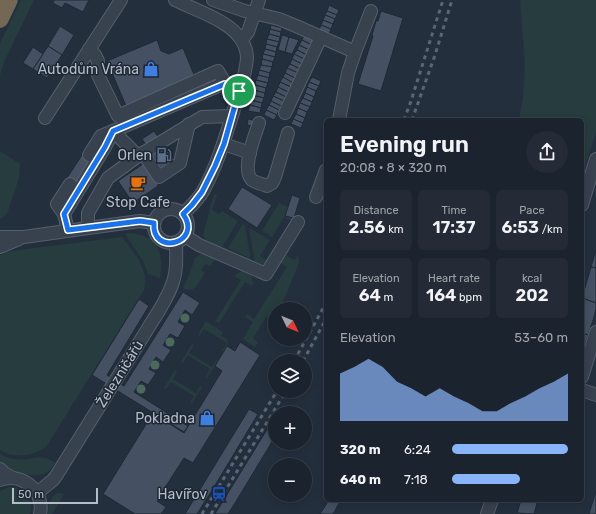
<!DOCTYPE html>
<html lang="en">
<head>
<meta charset="utf-8">
<style>
  :root { --surface:#1b232e; --page:#242b36; --text:#f1f3f6; --muted:#a0a4aa; --line:#39404a; --accent:#8ab4f8 }
  body { margin:0; font-family:Rubik,sans-serif; background:var(--page); color:var(--text); height:100vh; display:flex; flex-direction:column; font-size:15px; white-space:nowrap }
  * { box-sizing:border-box; margin:0 }
  p { font-size:13px; color:var(--muted) }
  .icon { flex:none; width:22px; height:22px; fill:none; stroke:currentColor; stroke-width:2; stroke-linecap:round; stroke-linejoin:round }
  .map { position:relative; flex:1; overflow:hidden }
  .side { position:absolute; left:324px; top:118px; width:260px; height:384px; display:flex; flex-direction:column; background:var(--surface); border-radius:6px; box-shadow:0 2px 10px #0003,0 0 0 1px var(--line) }
  .side>* { flex:none }
  .needle { width:26px; rotate:133deg }
  .controls { position:absolute; left:268px; top:302px; display:grid; gap:8px }
  .controls a { display:grid; place-items:center; width:44px; height:44px; border-radius:50%; background:var(--surface); box-shadow:0 2px 10px #0003,0 0 0 1px var(--line); font-size:20px }
  .scale { position:absolute; left:12px; bottom:10px; width:86px; box-sizing:border-box; padding-left:4px; border:2px solid #b4bcc9; border-top:0; font-size:11px; line-height:14px; white-space:nowrap; color:#b4bcc9; -webkit-text-stroke:3px #1d2633; paint-order:stroke }
  .pin { position:absolute; display:grid; place-items:center; width:34px; height:34px; color:#fff; margin:-17px; border:2px solid #fff; border-radius:50%; box-shadow:0 1px 4px #0007 }
  .round { display:grid; place-items:center; flex:none; width:42px; height:42px; border-radius:21px; background:var(--page) }
  .headline { display:flex; align-items:center; justify-content:space-between; height:68px; padding:0 16px }
  h1 { font-size:22px; font-weight:600; line-height:30px }
  .figures { display:grid; grid-template-columns:repeat(3,1fr); gap:6px; height:68px; padding:4px 16px }
  .figures div { display:grid; align-content:center; border-radius:6px; background:var(--page); text-align:center }
  .figures b { font-size:17px; font-weight:600 }
  .figures small { font-size:11px; font-weight:400 }
  .figures p { font-size:11px }
  .chart { height:112px; padding:8px 16px }
  .chart p { display:flex; justify-content:space-between }
  .chart svg { width:100%; height:72px; margin-top:4px; fill:var(--accent); opacity:.7 }
  ul { padding:0 16px; list-style:none; font-size:13px }
  li { display:grid; grid-template-columns:64px 48px 1fr; align-items:center; height:30px }
  li i { height:10px; border-radius:5px; background:var(--accent) }
  .map>svg:first-child { display:block }
  .green { fill:#263c3f }
  .building { fill:#455162; stroke:#1f2835 }
  .lines { fill:none; stroke-linecap:round; stroke-linejoin:round }
  .minor-casing { stroke:#565f6c; stroke-width:14 }
  .highway-casing { stroke:#434c59; stroke-width:18 }
  .minor { stroke:#38414e; stroke-width:12 }
  .highway { stroke:#746855; stroke-width:17 }
  .rail { stroke:#5a6575; stroke-width:3; stroke-dasharray:4 4; stroke-linecap:butt }
  .tree { fill:#4b6a5d }
  .route-casing { stroke:#fff; stroke-width:8 }
  .route { stroke:#1a73e8; stroke-width:5 }
  .labels { text-anchor:middle; dominant-baseline:central; stroke-width:3; stroke-linejoin:round; paint-order:stroke }
  .poi-label { font-size:14px; fill:#b4bcc9; stroke:#1d2633; text-anchor:end }
  .street-label { font-size:14px; fill:#b4bcc9; stroke:#1d2633 }
</style>
</head>
<body>
<div class="map">
<svg width="596" height="514" viewBox="0 0 596 514">
  <rect width="100%" height="100%" fill="#242f3e"/>
  <!-- green -->
  <g class="green">
    <path d="M21 0H34L5 60 0 75V43Z"/>
    <path d="M520 0H596V132L582 177V120H519L523 97 525 65Z"/>
    <path d="M0 151 20 164 19 178 7 214 0 219Z"/>
    <path d="M214 194 217 195 212 210 219 214 222 211 238 221 221 249C214 246 205 244 203 235Z"/>
    <path d="M279 203 288 207 285 216 294 218 292 221 284 217 272 237 269 236V234L267 233 266 234 262 231Z"/>
    <path d="M243 224 245 225 250 256 249 258 228 248Z"/>
    <path d="M249 228 270 240 260 256 268 261C264 265 260 265 255 264Z"/>
    <path d="M127 233C156 234 165 251 160 278L148 274 143 261 125 234Z"/>
    <path d="M122 237C130 248 141 259 144 273 146 279 145 284 144 290L46 447C32 456 15 459 0 450V255L11 251Z"/>
    <path d="M201 254H204L216 258 210 266 206 264 201 270 205 273C199 282 195 295 183 288L189 275 195 258Z"/>
    <path d="M284 254 294 260 298 255 299 263 280 309H275V322L266 317 253 338 258 343 255 347 243 339 253 322 245 317 247 314 254 319 287 267 279 262Z"/>
    <path d="M241 271H245L251 275 253 283 252 286 245 282 219 323 215 321 241 280 234 276Z"/>
    <path d="M206 321 223 332 221 336 227 339 228 344 224 351H222L227 343 204 329 199 336C198 332 204 325 206 321Z"/>
    <path d="M192 344 194 345 189 353 212 367 217 360 218 361 207 378 206 377 210 369 188 355 183 363 181 362Z"/>
    <path d="M175 370 177 372 173 379 196 393 200 386 202 387 191 404 190 403 194 396 171 382 166 389 164 388Z"/>
    <path d="M0 454C8 459 19 460 28 459 33 458 38 457 43 458 48 458 51 460 55 463 46 476 40 477 25 474 15 472 8 468 0 462Z"/>
    <path d="M9 487C25 488 34 498 30 514H0V491Z"/>
    <path d="M58 493 64 494 52 514H48C48 506 50 496 58 493Z"/>
  </g>
  <!-- building -->
  <g class="building">
    <path d="M54 0H89L83 12 65 3 62 8 53 3Z"/>
    <path d="M329 5 339 10 337 15 327 11Z"/>
    <path d="M327 11 337 15 335 19 325 15Z"/>
    <path d="M381 11 403 18 381 91 358 84 373 36 372 35 376 21H378Z"/>
    <path d="M325 15 335 19 333 24 323 20Z"/>
    <path d="M323 20 333 24 331 29 321 25Z"/>
    <path d="M271 25 282 28 281 32 270 29Z"/>
    <path d="M321 25 331 29 329 34 319 30Z"/>
    <path d="M60 26 74 35 62 55 48 46Z"/>
    <path d="M270 29 281 32 280 37 269 34Z"/>
    <path d="M269 34 280 37 279 42 267 39Z"/>
    <path d="M282 35 289 37 285 52 278 50Z"/>
    <path d="M304 35 314 40 312 45 302 40Z"/>
    <path d="M289 37 299 40 292 54 285 52Z"/>
    <path d="M267 39 279 42 277 47 266 44Z"/>
    <path d="M157 40 161 51 169 54 183 48 195 77 126 106 107 61Z"/>
    <path d="M302 40 312 45 309 50 299 45Z"/>
    <path d="M266 44 277 47 276 52 265 49Z"/>
    <path d="M299 45 309 50 307 55 297 50Z"/>
    <path d="M48 46 62 55 47 78 33 69Z"/>
    <path d="M33 47 43 54 33 69 23 63Z"/>
    <path d="M265 49 276 52 275 57 263 54Z"/>
    <path d="M297 50 307 55 304 59 294 54Z"/>
    <path d="M263 54 275 57 273 62 262 59Z"/>
    <path d="M294 54 304 59 302 64 292 59Z"/>
    <path d="M262 59 273 62 272 67 261 65Z"/>
    <path d="M292 59 302 64 300 69 290 64Z"/>
    <path d="M290 64 300 69 298 73 287 68Z"/>
    <path d="M261 65 272 67 270 73 259 70Z"/>
    <path d="M287 68 298 73 295 78 285 73Z"/>
    <path d="M259 70 270 73 269 78 258 75Z"/>
    <path d="M285 73 295 78 293 83 283 77Z"/>
    <path d="M258 75 269 78 268 83 256 80Z"/>
    <path d="M283 77 293 83 291 87 280 82Z"/>
    <path d="M312 77 321 81 319 86 309 82Z"/>
    <path d="M256 80 268 83 266 88 255 85Z"/>
    <path d="M280 82 291 87 288 92 278 87Z"/>
    <path d="M309 82 319 86 316 91 307 87Z"/>
    <path d="M255 85 266 88 265 93 254 90Z"/>
    <path d="M278 87 288 92 286 97 276 92Z"/>
    <path d="M307 87 316 91 314 97 305 93Z"/>
    <path d="M254 90 265 93 264 98 252 95Z"/>
    <path d="M276 92 286 97 284 101 273 96Z"/>
    <path d="M305 93 314 97 312 102 303 98Z"/>
    <path d="M252 95 264 98 262 103 251 100Z"/>
    <path d="M273 96 284 101 281 106 271 101Z"/>
    <path d="M303 98 312 102 310 107 300 103Z"/>
    <path d="M251 100 262 103 261 108 250 105Z"/>
    <path d="M271 101 281 106 279 110 269 105Z"/>
    <path d="M300 103 310 107 307 112 298 108Z"/>
    <path d="M250 105 261 108 260 113 248 111Z"/>
    <path d="M269 105 279 110 277 115 266 110Z"/>
    <path d="M298 108 307 112 305 118 296 114Z"/>
    <path d="M266 110 277 115 274 120 264 115Z"/>
    <path d="M296 114 305 118 303 123 293 119Z"/>
    <path d="M248 119 253 120 252 126 247 125Z"/>
    <path d="M293 119 303 123 301 128 291 124Z"/>
    <path d="M154 131 181 169 158 185 152 176 162 169 142 139Z"/>
    <path d="M84 152 94 158 75 187 65 181Z"/>
    <path d="M143 164H145L158 184V186L133 203 118 181Z"/>
    <path d="M242 187 272 205 257 228 228 209Z"/>
    <path d="M292 195 300 198 294 218 285 216Z"/>
    <path d="M596 250V268L591 267Z"/>
    <path d="M591 267 596 268V303L582 298Z"/>
    <path d="M183 292 200 303 192 315 185 310 178 322 185 326 178 338 170 334 163 345 171 350 163 362 156 357 149 369 156 373 148 385 141 381 134 392 188 426 184 432 92 375 139 299 149 306 107 375 124 386Z"/>
    <path d="M582 298 596 303V309L594 317 588 335 582 333Z"/>
    <path d="M582 333 588 335 582 355Z"/>
    <path d="M240 342 260 355 193 463 184 458 166 486 157 501 166 507 161 514H135L103 494 153 413 184 433 222 371 215 366 227 346 235 351Z"/>
    <path d="M249 409 258 414 211 492 197 514H185Z"/>
    <path d="M271 423 275 425V437L235 503 228 514H215Z"/>
    <path d="M596 491V514H589Z"/>
    <path d="M329 500H341L333 514H320Z"/>
    <path d="M521 500H538L534 514 517 513Z"/>
  </g>
  <g class="lines">
    <!-- minor casing -->
    <g class="minor-casing">
      <g id="minor">
        <path d="M175 0C195 10 231 21 242 41 245 46 247 53 247 58 246 72 241 87 237 100 227 131 219 162 203 191 198 200 190 207 183 214"/>
        <path d="M213 0 245 11 279 19 296 26 321 37 285 113"/>
        <path d="M321 37 355 52"/>
        <path d="M242 40 248 32 259 0"/>
        <path d="M89 49 95 55 98 61V75L118 116 218 71 225 83 231 87"/>
        <path d="M45 118 121 0"/>
        <path d="M339 120 348 73 355 52 371 11"/>
        <path d="M259 123C255 135 241 170 252 180 256 183 263 184 267 186L272 183 275 177 288 133"/>
        <path d="M224 144 250 153"/>
        <path d="M143 153 159 177 180 163 189 124"/>
        <path d="M89 155 101 136 113 131 138 156"/>
        <path d="M316 197 326 170"/>
        <path d="M582 205 596 159"/>
        <circle cx="171" cy="226" r="17"/>
        <path d="M64 214 57 204 70 184"/>
        <path d="M88 228V213L108 178 138 156 202 117 232 116"/>
        <path d="M68 230 64 214 105 147 113 131 225 83"/>
        <path d="M185 236 199 245 266 274 298 222"/>
        <path d="M0 237H24L88 228 140 221 154 223"/>
        <path d="M0 247 19 239"/>
        <path d="M582 377 596 332"/>
        <path d="M582 390 596 395"/>
        <path d="M0 469 4 473 13 478"/>
        <path d="M0 480C22 472 45 491 40 514"/>
        <path d="M37 493 53 480 56 476 160 309C166 298 173 287 175 274 177 264 176 253 176 243"/>
        <path d="M487 514 492 500"/>
      </g>
    </g>
    <!-- highway casing -->
    <g class="highway-casing">
      <path id="highway" d="M0 19 9 0"/>
    </g>
    <!-- minor -->
    <use href="#minor" class="minor"/>
    <!-- highway -->
    <use href="#highway" class="highway"/>
    <!-- rail -->
    <g class="rail">
      <path d="M404 120 411 101 443 0"/>
      <path d="M412 120 435 55 452 0"/>
      <path d="M294 361 326 303"/>
      <path d="M303 361 326 319"/>
      <path d="M202 514 277 391"/>
      <path d="M211 514 286 391"/>
    </g>
  </g>
  <!-- trees -->
  <g class="tree">
    <circle cx="185" cy="318" r="4.5"/>
    <circle cx="170" cy="342" r="4.5"/>
    <circle cx="155" cy="365" r="4.5"/>
    <circle cx="141" cy="389" r="4.5"/>
  </g>
  <g class="lines">
    <!-- route casing -->
    <g class="route-casing">
      <path id="route" d="M225 84 239 91 224 144 215 166 202 192 192 205 183 214C204 243 151 257 154 223L140 221 68 230 64 214 105 147 113 131Z"/>
    </g>
    <!-- route -->
    <use href="#route" class="route"/>
  </g>
  <!-- icons -->
  <defs>
    <g id="shop-bare" transform="scale(1.2)"><path d="M-5-2.5h2.3a2.7 3.5 0 0 1 5.4 0H5L5.5 6h-11ZM-1.5-2.5h3a1.5 2.3 0 0 0-3 0Z" fill="#3f7fe0" stroke="#1d2633" stroke-width="2.5" paint-order="stroke"/></g>
    <g id="fuel-bare" transform="scale(1.2)"><path d="M-5.5-6h7V0h2V4h1.3V-2.5L3-4.5l.8-.8L6-3V5H2.5V1h-1V6h-7ZM-4.2-4.7v3.2H.2V-4.7Z" fill="#5c6f8a" stroke="#1d2633" stroke-width="2.5" paint-order="stroke"/></g>
    <g id="cafe-bare" transform="scale(1.2)"><path d="M-5.5-4.5H6V0H3Q3 3.5 0 3.5H-2.5Q-5.5 3.5-5.5 0ZM3-3.2v2h1.7v-2ZM-6 4.5H4V6H-6Z" fill="#e8710a" stroke="#1d2633" stroke-width="2.5" paint-order="stroke"/></g>
    <g id="station-bare" transform="scale(1.2)"><path d="M-3-6H3Q5-6 5-4V2Q5 4 3 4L4.5 6H3L1.5 4h-3L-3 6H-4.5L-3 4Q-5 4-5 2V-4Q-5-6-3-6ZM-3.5-4v3h7v-3ZM-3.5 1v1.5H-2V1ZM2 1v1.5H3.5V1Z" fill="#1a4fb4" stroke="#1d2633" stroke-width="2.5" paint-order="stroke"/></g>
  </defs>
  <g fill-rule="evenodd">
    <use href="#shop-bare" x="151" y="69"/>
    <use href="#fuel-bare" x="164" y="155"/>
    <use href="#cafe-bare" x="138" y="183"/>
    <use href="#shop-bare" x="207" y="418"/>
    <use href="#station-bare" x="219" y="494"/>
  </g>
  <g class="labels">
    <!-- poi labels -->
    <g class="poi-label">
      <text x="139" y="69">Autodům Vrána</text>
      <text x="152" y="155">Orlen</text>
      <text x="138" y="202" text-anchor="middle">Stop Cafe</text>
      <text x="195" y="418">Pokladna</text>
      <text x="207" y="494">Havířov</text>
    </g>
    <!-- street labels -->
    <g class="street-label">
      <text transform="translate(120 374) rotate(-58)">Železničářů</text>
    </g>
  </g>
</svg>
<div class="controls">
<a><svg class="needle" viewBox="-14 -14 28 28"><path d="M0-13l5 13h-10z" fill="#e53935"/><path d="M0 13l5-13h-10z" fill="#a0a4aa"/></svg></a>
<a><svg class="icon" aria-label="layers" viewBox="0 0 24 24"><path d="M12 4l9 5-9 5-9-5zM3 14l9 5 9-5"/></svg></a>
<a>+</a>
<a>−</a>
</div>
<div class="scale">50 m</div>
<div class="pin" style="left:239px;top:91px;background:#1e9e55"><svg class="icon" aria-label="arrive" viewBox="0 0 24 24"><path d="M6 21V4h12l-3 4 3 4H6"/></svg></div>
<section class="side">
<div class="headline"><div><h1>Evening run</h1><p>20:08 · 8 × 320 m</p></div><a class="round"><svg class="icon" aria-label="share" viewBox="0 0 24 24"><path d="M12 15V3M7 8l5-5 5 5M5 13v7h14v-7"/></svg></a></div>
<div class="figures">
<div><p>Distance</p><b>2.56<small> km</small></b></div>
<div><p>Time</p><b>17:37</b></div>
<div><p>Pace</p><b>6:53<small> /km</small></b></div>
</div>
<div class="figures">
<div><p>Elevation</p><b>64<small> m</small></b></div>
<div><p>Heart rate</p><b>164<small> bpm</small></b></div>
<div><p>kcal</p><b>202</b></div>
</div>
<div class="chart"><p><span>Elevation</span>53–60 m</p>
<svg viewBox="0 0 160 44" preserveAspectRatio="none"><path d="M0 44V15L10 11L20 6L30 11L40 20L50 24L60 29L70 24L80 29L90 33L100 38L110 38L120 33L130 29L140 24L150 20L160 15V44z"/></svg>
</div>
<ul>
<li><b>320 m</b>6:24<i style="width:100%"></i></li>
<li><b>640 m</b>7:18<i style="width:59%"></i></li>
</ul>
</section>
</div>
</body>
</html>
